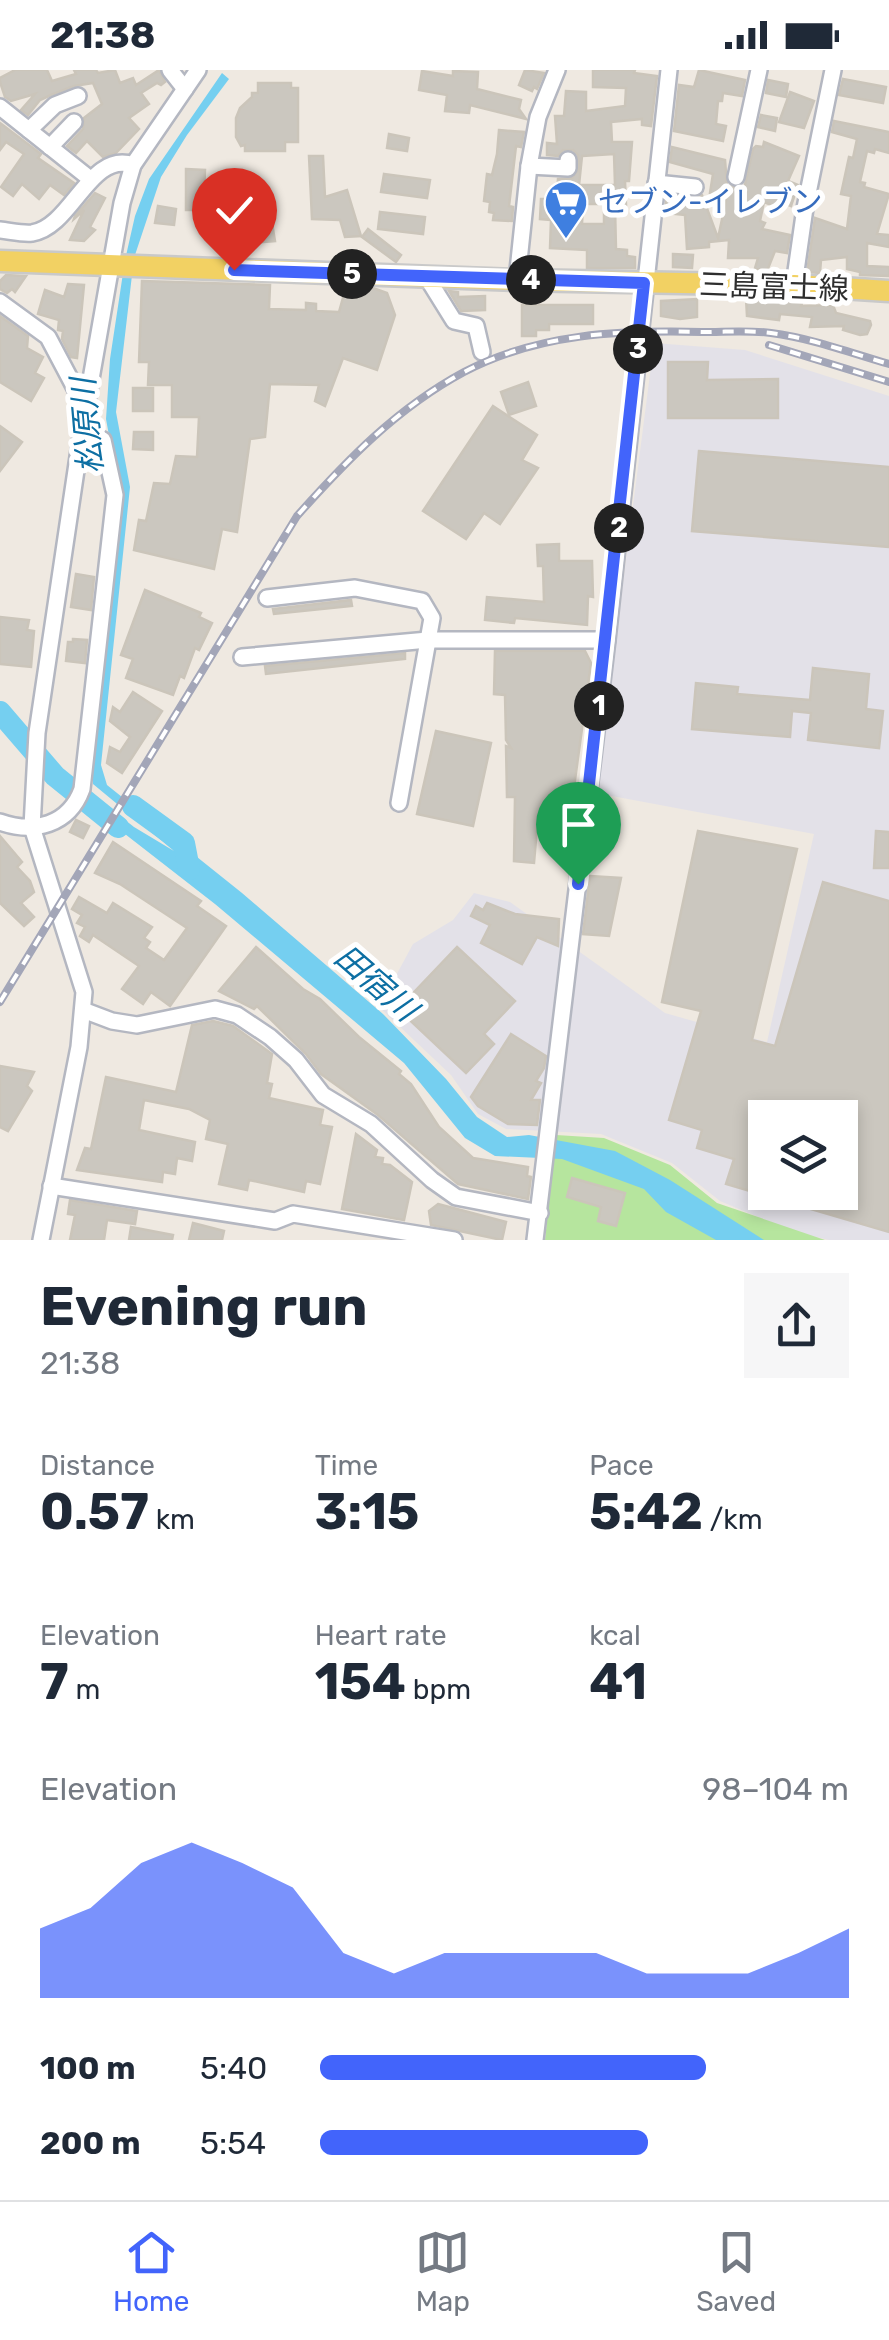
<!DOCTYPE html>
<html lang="en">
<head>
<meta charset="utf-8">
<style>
  :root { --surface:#fff; --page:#f6f6f7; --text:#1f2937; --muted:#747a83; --line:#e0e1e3; --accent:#4264fb }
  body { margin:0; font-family:Rubik,"Noto Sans JP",sans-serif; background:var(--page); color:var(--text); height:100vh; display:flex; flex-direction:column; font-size:38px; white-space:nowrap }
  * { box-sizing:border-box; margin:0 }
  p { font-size:32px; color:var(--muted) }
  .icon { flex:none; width:55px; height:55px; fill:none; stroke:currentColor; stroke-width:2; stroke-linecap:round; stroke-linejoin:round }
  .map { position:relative; height:1170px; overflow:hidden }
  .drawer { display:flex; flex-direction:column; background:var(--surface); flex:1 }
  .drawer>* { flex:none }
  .tools { position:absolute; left:748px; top:1030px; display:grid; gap:20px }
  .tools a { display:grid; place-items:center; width:110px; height:110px; border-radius:0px; background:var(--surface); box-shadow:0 5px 15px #0003; font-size:50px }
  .pin { position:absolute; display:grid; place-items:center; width:85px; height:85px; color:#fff; margin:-102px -42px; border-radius:50% 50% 50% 0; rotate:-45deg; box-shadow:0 0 10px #0007 }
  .pin .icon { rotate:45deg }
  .km { position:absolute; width:50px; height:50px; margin:-25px; border-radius:50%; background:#222; color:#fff; font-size:28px; line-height:50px; text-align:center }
  .round { display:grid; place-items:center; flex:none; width:105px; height:105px; border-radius:0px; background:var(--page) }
  .head { display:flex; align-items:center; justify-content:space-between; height:170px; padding:0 40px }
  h1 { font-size:55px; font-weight:700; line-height:75px }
  .stats { display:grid; grid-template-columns:repeat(3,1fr); gap:15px; height:170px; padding:10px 40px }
  .stats div { display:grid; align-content:center }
  .stats b { font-size:50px; font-weight:700 }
  .stats small { font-size:28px; font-weight:400 }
  .stats p { font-size:28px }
  .chart { height:280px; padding:20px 40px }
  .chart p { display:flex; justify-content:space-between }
  .chart svg { width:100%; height:180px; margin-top:10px; fill:var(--accent); opacity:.7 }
  ul { padding:0 40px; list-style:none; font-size:32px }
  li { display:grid; grid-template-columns:160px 120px 1fr; align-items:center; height:75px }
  li i { height:25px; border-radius:12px; background:var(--accent) }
  .status { display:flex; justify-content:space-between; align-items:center; height:70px; padding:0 50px; background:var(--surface); direction:ltr }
  .status svg { height:28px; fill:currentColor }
  .dock { display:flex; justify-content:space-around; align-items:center; height:140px; border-top:2px solid var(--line); background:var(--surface); font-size:28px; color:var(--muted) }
  .dock a { display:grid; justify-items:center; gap:5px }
  .dock .current { color:var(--accent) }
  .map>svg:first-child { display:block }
  .industrial { fill:#e3e1e8; fill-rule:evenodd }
  .green { fill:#b6e59e }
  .water { fill:#75cff0 }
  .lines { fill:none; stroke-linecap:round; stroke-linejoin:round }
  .river { stroke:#75cff0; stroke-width:22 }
  .building { fill:#cbc7bf; stroke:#cbc5ba; stroke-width:2.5; fill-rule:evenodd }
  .minor-casing { stroke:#b4b7c1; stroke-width:20 }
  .major-casing { stroke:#c9c9c9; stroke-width:25 }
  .minor { stroke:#fff; stroke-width:15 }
  .major { stroke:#f2d163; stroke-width:20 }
  .rail-casing { stroke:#a3a6b8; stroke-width:8 }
  .rail { stroke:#fff; stroke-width:4; stroke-dasharray:11; stroke-linecap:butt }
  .route-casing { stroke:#fff; stroke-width:20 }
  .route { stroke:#4264fb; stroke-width:12 }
  .labels { text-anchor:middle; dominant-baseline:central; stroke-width:10; stroke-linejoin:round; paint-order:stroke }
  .shop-label { font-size:30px; fill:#366cbe; stroke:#fff; text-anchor:start }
  .street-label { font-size:30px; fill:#2e2e2e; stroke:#fff }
  .water-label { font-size:32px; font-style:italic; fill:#0d6fa3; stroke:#fff }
</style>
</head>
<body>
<div class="status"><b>21:38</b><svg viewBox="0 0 49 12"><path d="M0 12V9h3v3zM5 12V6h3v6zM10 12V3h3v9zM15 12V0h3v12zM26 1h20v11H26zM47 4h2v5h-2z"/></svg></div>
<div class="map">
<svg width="889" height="1170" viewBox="0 0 889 1170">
  <rect width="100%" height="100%" fill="#efe9e1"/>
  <!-- industrial -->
  <path class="industrial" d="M654 273 745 280 889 326V1170H829L794 1162 720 1131 672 1093 601 1064 506 1059 478 1044 451 1005 379 937 413 874 453 850 474 823 510 832 665 943 767 972 814 764 596 723ZM765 1048H840V1122H765Z"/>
  <!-- green -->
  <path class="green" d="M556 1065 604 1068 670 1095 717 1133 825 1170H545Z"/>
  <!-- water -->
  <path class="water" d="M222 3 229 9 187 65 161 107 134 188 116 342 130 417 101 695 107 715 242 823 383 944 446 1009 477 1047 507 1067 529 1065 615 1081 670 1110 764 1170H716L666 1142 644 1119 562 1089 495 1086 465 1068 404 993 215 834 98 743 88 721 134 757 174 781 93 714V680L120 426 106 349 110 289 125 190 135 146 149 109Z"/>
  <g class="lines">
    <!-- river -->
    <g class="river">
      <path d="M0 642 55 706 118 757"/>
      <path d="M133 736 184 773 189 799"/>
    </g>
  </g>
  <!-- building -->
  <g class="building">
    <path d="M15 0H47L52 11 76 4 74 0H96L98 3 115 0 120 13 133 8 136 15 159 0 165 12 161 15 157 13 141 23 149 34 129 48 139 59 116 83 103 87 87 71 76 83 67 76 83 59 84 48 102 34 93 13 74 16 51 25 40 30 28 45 21 40 35 24 11 31 5 27 0 12V8Z"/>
    <path d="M525 0 544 3 537 19 534 17 532 21 519 15Z"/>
    <path d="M593 0H635L634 3 657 6 651 56 642 55V49L611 52 612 72H632L629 111H625L626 135 615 136 616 179 627 180V186L635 187V198H587V180L550 178 551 150 540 149 541 129H557L558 109 572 108 579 99 578 85 573 80H563L558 86 547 85V73L557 74 555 46H564L566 21 586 22V41L625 36 626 18 593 17ZM614 84 615 115H579L582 86ZM583 134H604V154H582Z"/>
    <path d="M699 0 745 10 742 26 723 23 722 31H718L716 54 726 56 723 71 674 61 679 15 694 17Z"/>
    <path d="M422 1 453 6V1L478 2 477 19 521 30 519 39 526 49 470 35 469 43 445 41 447 25 419 20Z"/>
    <path d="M843 9 886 17 883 33 839 25Z"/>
    <path d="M768 10 788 14 786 27 766 23Z"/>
    <path d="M258 13H291V18H298V72H285V81H245V75L241 76 236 67V48L240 38 252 27V23H258Z"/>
    <path d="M790 22 814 31 804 58 779 52Z"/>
    <path d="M761 45 777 48 775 61 758 57Z"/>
    <path d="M834 51 889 62V83L875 79 874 83 867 81 860 112 865 113 864 117 889 124 877 164 889 165V177L867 173V196L889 197V206L860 205V202L847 199V187L821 190 820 203 807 202 815 148 847 159 851 126 841 124 849 87 853 88 857 69 832 62Z"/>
    <path d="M0 53 41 84 38 88 74 113 64 125 50 115 39 129 22 114 13 126 1 117 24 84 6 72 0 80Z"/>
    <path d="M499 60 524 62 521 77 516 76 509 136 513 137 512 151 493 150 494 143 489 142 490 132 484 131 487 104 492 105 497 84Z"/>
    <path d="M389 64 409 68 407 81 387 78Z"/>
    <path d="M764 72 799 86 788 111 798 115 791 136 781 132 779 138 764 132 760 151 765 153 762 159 790 165 787 183 775 181 767 201 755 198 758 188H728L729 170 709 172V177L687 179 685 145 665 143 667 125 679 127V133L702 125 718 168 727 126 710 123 713 104 670 92 672 77 725 90 727 115 744 119 753 79 756 76 763 77Z"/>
    <path d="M309 86H323L325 127 347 120 361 166 345 167 340 150 312 149Z"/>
    <path d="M186 99 205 100 204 125H217L229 140H186Z"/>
    <path d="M384 104 430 110 427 128 381 122Z"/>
    <path d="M95 123 105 128 90 157 95 160 84 171 70 170 84 140 74 149 75 146Z"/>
    <path d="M158 136 176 139 174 155 155 153Z"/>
    <path d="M380 142 425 147 423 164 378 159Z"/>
    <path d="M272 153 275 171 251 173 249 156Z"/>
    <path d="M368 159 401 185 396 192 362 167Z"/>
    <path d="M673 184 693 185 692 198 673 197Z"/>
    <path d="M6 205 24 206H26L15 222 12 219 7 223 0 219V211Z"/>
    <path d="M142 211 270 215 269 239 306 240V233L316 234V241L339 242 346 217 373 218 387 223 395 245 377 300 343 288 325 336 315 331 319 315 270 314 265 367 250 369 237 462 222 459 214 499 134 480 139 450 146 451 154 413 170 414 176 386 197 387 199 347H172V315H148L149 292H139Z"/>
    <path d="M68 214 84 215 77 288 71 287 62 269 63 261 58 260 59 250 38 244 45 220 64 227Z"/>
    <path d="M449 221 458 222V227L485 226V240L461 241Z"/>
    <path d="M746 228H773L802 233 801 236 833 235 836 243 870 251 871 255 867 264 860 265 843 260 844 256 810 257 812 247 780 244 779 250 747 246Z"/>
    <path d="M697 229V247L680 249 661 246V231Z"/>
    <path d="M522 235H593V254H549V260H536V266H522Z"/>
    <path d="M0 246 28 266 27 278 43 287 35 303 44 308 31 331 0 312Z"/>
    <path d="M668 292H708L707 310 778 309V348H668Z"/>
    <path d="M528 312 536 336 509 345 501 322Z"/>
    <rect x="133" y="318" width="20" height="23"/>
    <path d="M493 336 537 365 522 390 538 398 500 454 484 443 466 469 423 441Z"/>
    <path d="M0 356 22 372 0 401Z"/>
    <path d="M134 362H153V380L133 379Z"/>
    <path d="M699 381 889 397V477L692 461Z"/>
    <path d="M559 474V491H592L593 527 588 526 587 555 515 548 514 553 485 550 487 527 544 532 543 496H538L537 475Z"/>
    <path d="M76 504 94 507 91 540 71 537Z"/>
    <path d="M145 520 201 543 199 547 212 553 199 580 195 578 184 608 180 606 173 625 126 608 133 589 121 585Z"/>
    <path d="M351 530 352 536 274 544 273 539Z"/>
    <path d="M0 547 29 550 27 560 34 561 31 597 0 594Z"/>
    <path d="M73 569 87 570 85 593 66 591 68 572H73Z"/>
    <path d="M495 581H585L591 593 572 732 563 731 562 745 548 744 547 759 537 758 534 793 514 791 515 727H507L506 676 511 678 506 670 505 625 494 624Z"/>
    <path d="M405 583V589L266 604 265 596Z"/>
    <path d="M813 598 869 604 866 639 883 641 879 678 808 670 811 643 792 641 790 667 692 659 696 613 738 617 737 624 810 630Z"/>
    <path d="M133 622 162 641 122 703 107 693 110 677 120 682 130 667 110 651 113 637 120 642Z"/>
    <path d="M436 661 491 673 473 756 417 744Z"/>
    <path d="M76 750 89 756 83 768 70 762Z"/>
    <path d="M698 761 797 779 752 970 775 976 823 812 889 831V1162L726 1114 734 1089 697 1078 702 1060 669 1050 701 941 662 932ZM765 1048H840V1122H765Z"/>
    <path d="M876 761 889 762V798H874Z"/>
    <path d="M0 766 22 792 17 797 30 811 34 822 21 833 34 847 24 856 0 833Z"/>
    <path d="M113 772 201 831 197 836 226 856 170 936 151 922 143 934 122 919 139 896 93 865 89 872 80 866 85 857 77 853 82 845 72 839 79 827 107 843 113 833 152 857 144 868 150 872 146 878 164 890 187 858 120 814 95 803Z"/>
    <path d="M590 806 621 808 609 866 583 864Z"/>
    <path d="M487 833 515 844 559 849 558 876 537 867 522 894 481 873 490 855 471 846 476 836 483 840Z"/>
    <path d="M256 877 303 919 320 929 359 967 401 1001 399 1004 411 1014 439 1057 473 1088 528 1097 527 1106 531 1107 528 1129 458 1114 378 1045 321 1004 306 984 257 936 254 939 219 921Z"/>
    <path d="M457 877 515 931 484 964 494 974 466 1003 398 939Z"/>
    <path d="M213 951 233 956 272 984 267 1013 272 1014 269 1028 323 1040 320 1055 332 1057 320 1114 306 1111 304 1122 249 1110 247 1120 219 1114 228 1074 206 1069 210 1050 189 1039 144 1030 139 1060 195 1072 192 1091 177 1088 175 1104 163 1102 162 1112 77 1100 85 1078 91 1079 106 1007 176 1022 192 955Z"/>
    <path d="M511 964 546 986 544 998 536 1011 541 1013 531 1030H540L537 1055 508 1054 478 1036 471 1027Z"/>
    <path d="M0 996 34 1002 27 1016 32 1021 8 1061 0 1057Z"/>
    <path d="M356 1064 377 1080 375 1087 383 1088 382 1094 390 1095 412 1112 404 1150 342 1139Z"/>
    <path d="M572 1108 625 1123 616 1156 598 1151 601 1137 567 1127Z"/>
    <path d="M70 1130 137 1141 135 1154 107 1150 104 1170H70L75 1145 68 1144Z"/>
    <path d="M438 1134 506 1152 502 1170 431 1155 429 1141Z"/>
    <path d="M193 1153 224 1161 222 1170H189Z"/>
    <path d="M131 1157 173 1165 172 1170H129Z"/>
  </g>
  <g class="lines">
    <!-- minor casing -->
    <g class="minor-casing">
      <g id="minor">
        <path d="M170 0 185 19"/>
        <path d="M0 37 89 108"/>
        <path d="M29 60 55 35 78 26"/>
        <path d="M50 77 74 52"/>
        <path d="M529 96 568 98V90"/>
        <path d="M736 107 759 0"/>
        <path d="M656 113 695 117"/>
        <path d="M0 160C10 161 22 164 32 163 72 157 90 80 133 95"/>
        <path d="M426 206 454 251 476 256 482 282"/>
        <path d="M517 210 529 96 538 47 557 0"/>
        <path d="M794 215 805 138 833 0"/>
        <path d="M0 232 48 267 76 320 87 327"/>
        <path d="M267 528 355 518 422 531 432 548 399 733"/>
        <path d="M242 587 428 570H607"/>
        <path d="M0 752C34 764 69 755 82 719L115 425 103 370 82 360"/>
        <path d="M83 940 112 951 137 955 215 939 237 945 270 967 296 990 323 1025 371 1054 432 1110 456 1127 540 1143"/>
        <path d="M51 1116 275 1151 293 1144 454 1170"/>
        <path d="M41 1170 79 977 84 922 32 757 37 663 82 360 122 133 133 95 198 0"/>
        <path d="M535 1170 607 570 669 0"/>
      </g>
    </g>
    <!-- major casing -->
    <g class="major-casing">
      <path id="major" d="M0 191 517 210 794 215 889 221"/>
    </g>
    <!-- minor -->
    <use href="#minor" class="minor"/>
    <!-- major -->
    <use href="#major" class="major"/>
    <!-- rail casing -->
    <g class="rail-casing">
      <g id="rail">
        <path d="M769 275 889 312"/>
        <path d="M0 932 297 446C347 390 397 338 464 302 539 263 620 260 702 262 725 262 749 260 771 263 811 268 851 283 889 294"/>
      </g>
    </g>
    <!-- rail -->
    <use href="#rail" class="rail"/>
  </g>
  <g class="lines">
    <!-- route casing -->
    <g class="route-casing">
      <path id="route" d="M234 200 644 213 578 814"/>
    </g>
    <!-- route -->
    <use href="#route" class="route"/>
  </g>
  <!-- icons -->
  <defs>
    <g id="supermarket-pin" transform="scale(2.25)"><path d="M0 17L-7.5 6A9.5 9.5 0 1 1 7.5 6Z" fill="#3f7fe0" stroke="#fff"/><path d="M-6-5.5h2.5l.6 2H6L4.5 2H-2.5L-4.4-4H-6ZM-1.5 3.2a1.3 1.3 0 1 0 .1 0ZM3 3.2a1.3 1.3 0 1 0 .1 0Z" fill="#fff"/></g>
  </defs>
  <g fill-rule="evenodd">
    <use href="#supermarket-pin" x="566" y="132"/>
  </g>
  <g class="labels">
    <!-- shop labels -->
    <g class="shop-label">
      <text x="598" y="132">セブン-イレブン</text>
    </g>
    <!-- street labels -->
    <g class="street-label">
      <text transform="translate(774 217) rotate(2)">三島富士線</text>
    </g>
    <!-- water labels -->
    <g class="water-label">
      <text transform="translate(87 356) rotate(-95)">松原川</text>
      <text transform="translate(376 913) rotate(41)">田宿川</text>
    </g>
  </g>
</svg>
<div class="tools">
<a><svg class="icon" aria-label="layers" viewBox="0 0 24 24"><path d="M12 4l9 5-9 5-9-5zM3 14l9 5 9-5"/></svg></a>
</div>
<div class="pin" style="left:578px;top:814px;background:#1e9e55"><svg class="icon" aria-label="arrive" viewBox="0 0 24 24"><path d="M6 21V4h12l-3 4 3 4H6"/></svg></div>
<div class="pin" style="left:234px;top:200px;background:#d93025"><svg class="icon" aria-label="check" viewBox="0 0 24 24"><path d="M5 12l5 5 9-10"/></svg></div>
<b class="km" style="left:599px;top:636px">1</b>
<b class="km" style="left:619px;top:458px">2</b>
<b class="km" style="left:638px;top:279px">3</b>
<b class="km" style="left:531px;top:210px">4</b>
<b class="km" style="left:352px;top:204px">5</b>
</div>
<section class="drawer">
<div class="head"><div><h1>Evening run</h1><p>21:38</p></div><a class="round"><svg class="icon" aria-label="share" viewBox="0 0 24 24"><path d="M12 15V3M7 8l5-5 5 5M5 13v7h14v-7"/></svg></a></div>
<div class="stats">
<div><p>Distance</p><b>0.57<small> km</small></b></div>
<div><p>Time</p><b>3:15</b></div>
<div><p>Pace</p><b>5:42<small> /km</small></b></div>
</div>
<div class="stats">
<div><p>Elevation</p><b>7<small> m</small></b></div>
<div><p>Heart rate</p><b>154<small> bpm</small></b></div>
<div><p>kcal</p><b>41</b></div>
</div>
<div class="chart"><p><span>Elevation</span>98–104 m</p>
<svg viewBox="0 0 160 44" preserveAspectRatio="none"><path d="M0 44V27L10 22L20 11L30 6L40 11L50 17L60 33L70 38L80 33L90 33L100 33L110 33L120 38L130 38L140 38L150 33L160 27V44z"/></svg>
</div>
<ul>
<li><b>100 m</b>5:40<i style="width:73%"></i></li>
<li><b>200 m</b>5:54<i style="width:62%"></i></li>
</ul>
</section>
<nav class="dock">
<a class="current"><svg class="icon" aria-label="home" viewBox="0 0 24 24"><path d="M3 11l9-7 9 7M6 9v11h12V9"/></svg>Home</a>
<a><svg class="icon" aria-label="map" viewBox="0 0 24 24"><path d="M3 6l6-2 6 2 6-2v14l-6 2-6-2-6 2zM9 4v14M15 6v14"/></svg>Map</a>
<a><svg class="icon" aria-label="saved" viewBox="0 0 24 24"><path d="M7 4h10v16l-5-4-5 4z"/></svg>Saved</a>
</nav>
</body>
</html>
